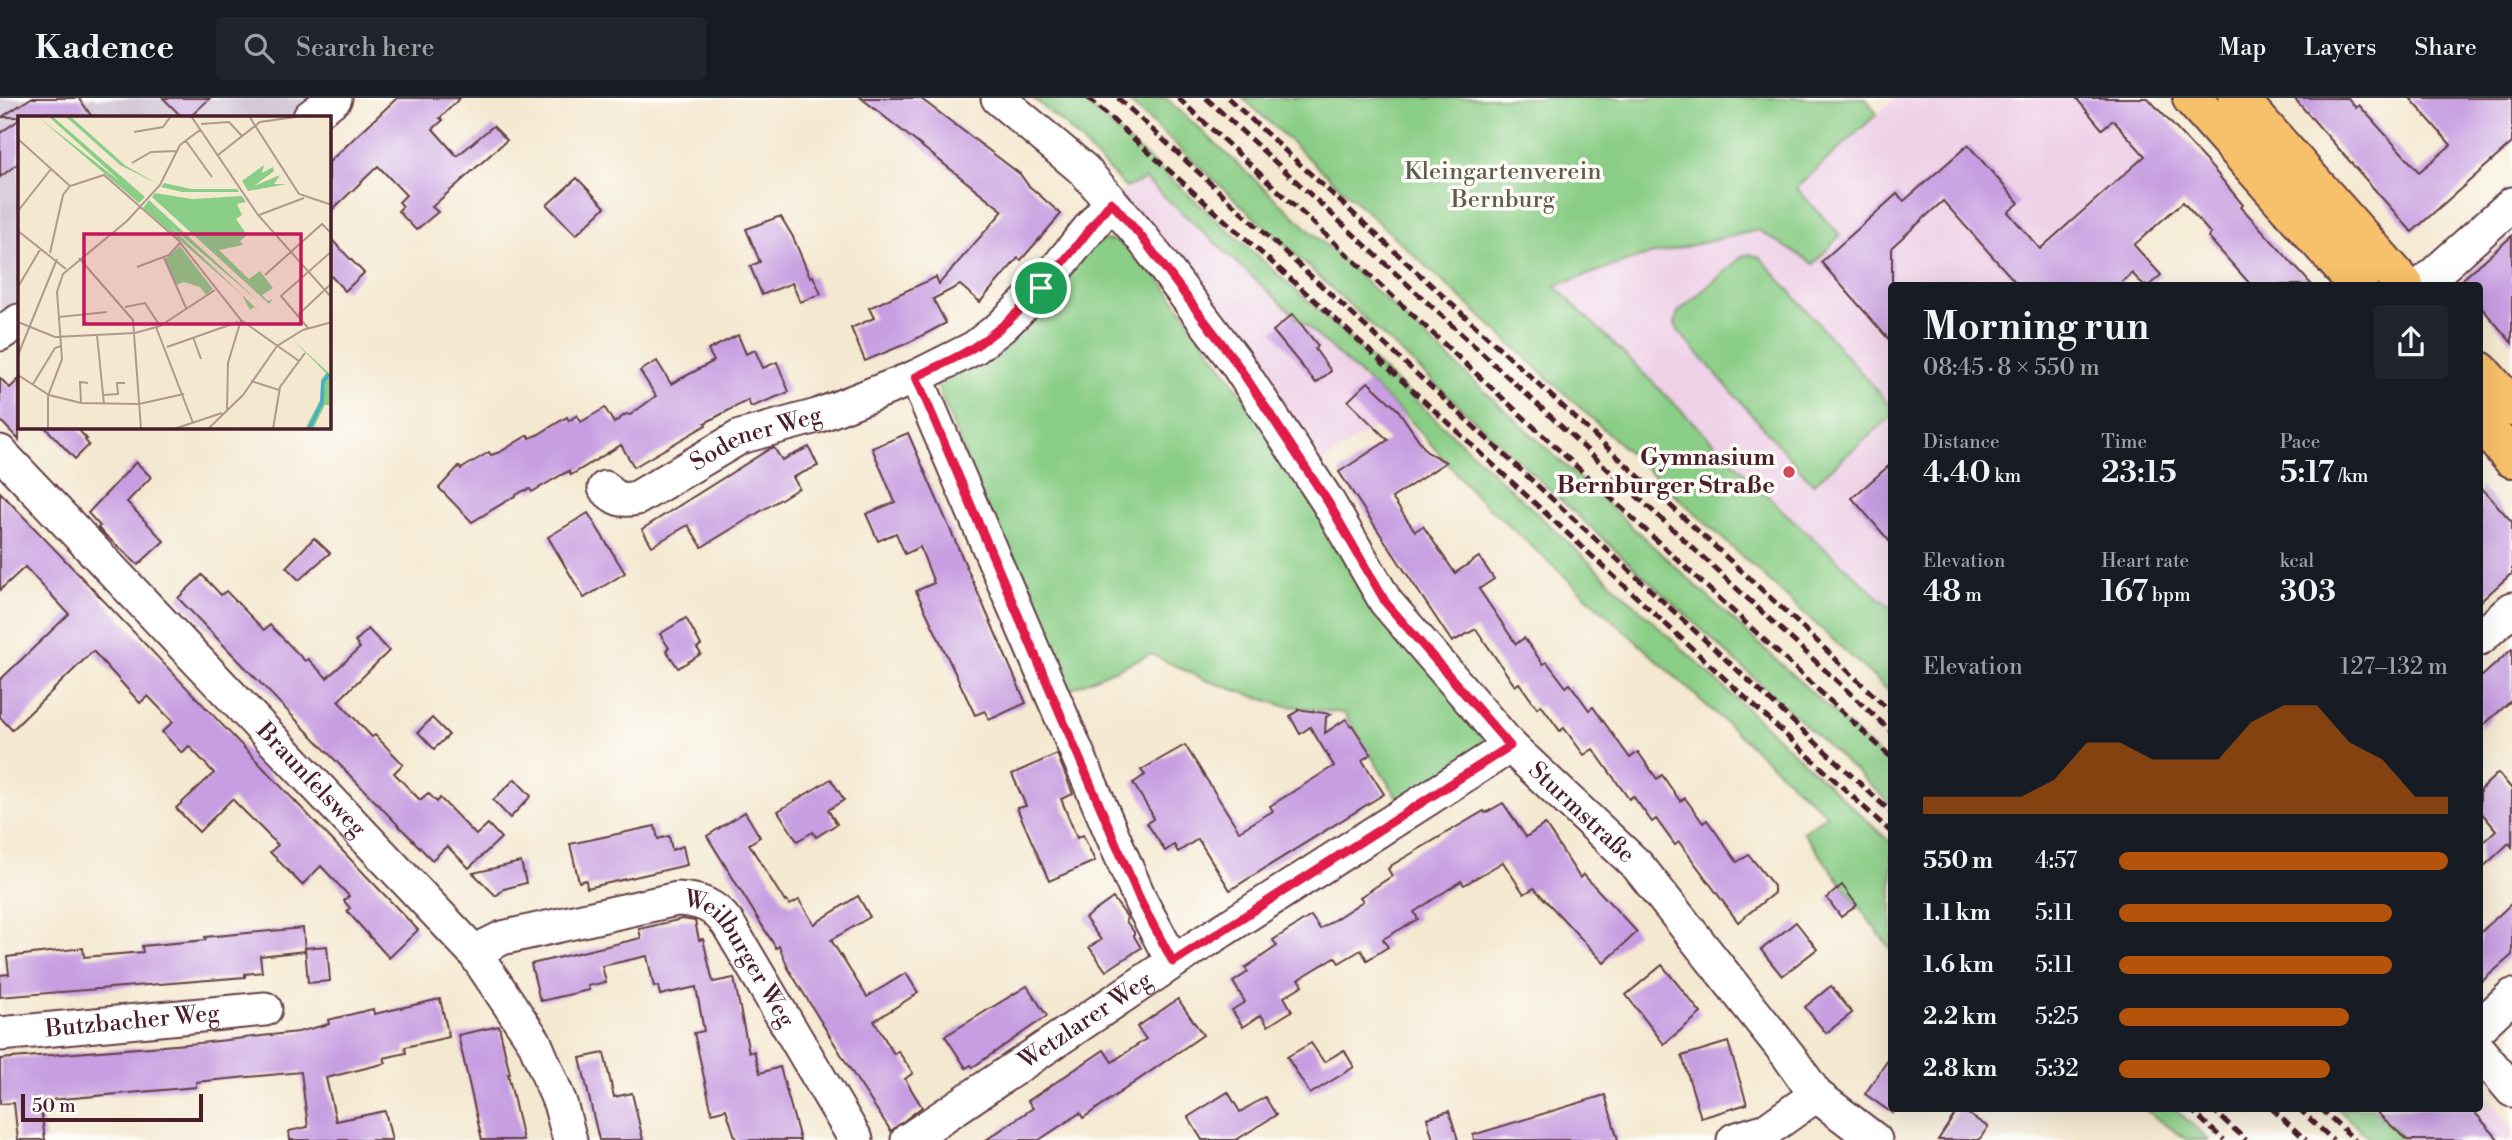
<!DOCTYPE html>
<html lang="en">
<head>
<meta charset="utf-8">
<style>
  :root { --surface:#171b24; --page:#20242c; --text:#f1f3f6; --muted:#9ea1a6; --line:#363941; --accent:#b45309 }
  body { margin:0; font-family:"Libre Bodoni",serif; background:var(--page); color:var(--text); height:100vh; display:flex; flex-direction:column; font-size:26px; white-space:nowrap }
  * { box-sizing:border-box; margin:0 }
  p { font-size:23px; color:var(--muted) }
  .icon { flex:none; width:38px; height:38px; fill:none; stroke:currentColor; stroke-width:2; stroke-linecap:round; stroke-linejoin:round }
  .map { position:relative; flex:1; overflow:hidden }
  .details { position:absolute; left:1888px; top:184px; width:595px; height:830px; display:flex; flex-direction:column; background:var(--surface); border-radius:7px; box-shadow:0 7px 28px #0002 }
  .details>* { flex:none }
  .scale { position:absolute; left:21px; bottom:18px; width:182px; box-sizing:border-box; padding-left:7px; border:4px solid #4a1f2b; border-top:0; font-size:19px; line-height:24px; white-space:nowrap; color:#4a1f2b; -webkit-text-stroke:5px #fdfcf7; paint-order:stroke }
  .pin { position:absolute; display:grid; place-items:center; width:60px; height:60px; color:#fff; margin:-30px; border:4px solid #fff; border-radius:50%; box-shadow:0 2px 7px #0007 }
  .round { display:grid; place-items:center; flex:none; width:74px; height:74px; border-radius:7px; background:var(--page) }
  .overview { display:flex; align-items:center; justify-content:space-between; height:119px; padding:0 35px }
  h1 { font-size:38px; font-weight:600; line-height:52px }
  .stats { display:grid; grid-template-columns:repeat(3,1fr); gap:10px; height:119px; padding:7px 35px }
  .stats div { display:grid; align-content:center }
  .stats b { font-size:30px; font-weight:600 }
  .stats small { font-size:19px; font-weight:400 }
  .stats p { font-size:19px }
  .chart { height:196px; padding:14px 35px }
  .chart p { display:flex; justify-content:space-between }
  .chart svg { width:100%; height:126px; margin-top:7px; fill:var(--accent); opacity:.7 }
  ul { padding:0 35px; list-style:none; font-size:23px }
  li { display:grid; grid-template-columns:112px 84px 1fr; align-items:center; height:52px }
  li i { height:18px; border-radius:9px; background:var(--accent) }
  header { display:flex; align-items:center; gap:42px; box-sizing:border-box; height:98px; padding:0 35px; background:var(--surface); border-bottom:2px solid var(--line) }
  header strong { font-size:33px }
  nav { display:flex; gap:38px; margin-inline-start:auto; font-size:24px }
  .search { width:490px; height:63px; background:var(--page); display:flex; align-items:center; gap:18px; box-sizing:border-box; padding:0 24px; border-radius:7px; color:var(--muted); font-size:26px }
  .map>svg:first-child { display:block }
  .built { fill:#eed0e7 }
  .industrial { fill:#ccbed3 }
  .green { fill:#8acd86; stroke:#6a7658; stroke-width:2 }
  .building { fill:#c79ee1 }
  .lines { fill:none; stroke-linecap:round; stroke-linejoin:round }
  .minor-casing { stroke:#643d44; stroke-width:37 }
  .major-casing { stroke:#643d44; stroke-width:42 }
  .minor { stroke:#fff; stroke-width:33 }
  .major { stroke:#f7c06b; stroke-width:38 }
  .rail { stroke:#4a1f2b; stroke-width:5; stroke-dasharray:10 5; stroke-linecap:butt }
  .route-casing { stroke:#fff; stroke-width:14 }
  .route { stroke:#e11d48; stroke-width:9 }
  .poi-dot { fill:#d1495b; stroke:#fdfcf7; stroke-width:2.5 }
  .labels { text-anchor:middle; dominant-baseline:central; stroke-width:7; stroke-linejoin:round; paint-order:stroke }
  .park-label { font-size:24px; fill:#605c4b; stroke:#fdfcf7 }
  .street-label { font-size:24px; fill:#4a1f2b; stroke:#fdfcf7 }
  .poi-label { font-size:24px; font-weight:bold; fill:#4a1f2b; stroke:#fdfcf7; text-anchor:end }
  .inset-river { fill:none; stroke:#48adc7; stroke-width:3.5 }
  .inset-road { fill:none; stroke:#b0988e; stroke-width:2 }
  .view { fill:#c2185b; fill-opacity:0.15; stroke:#c2185b; stroke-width:3.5 }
  .inset-edge { fill:none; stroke:#4a1f2b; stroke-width:3.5 }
</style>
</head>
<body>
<header>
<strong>Kadence</strong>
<div class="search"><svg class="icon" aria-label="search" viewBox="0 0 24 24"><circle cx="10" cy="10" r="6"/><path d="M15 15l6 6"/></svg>Search here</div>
<nav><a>Map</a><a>Layers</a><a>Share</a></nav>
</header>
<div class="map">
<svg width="2512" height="1042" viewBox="0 0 2512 1042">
  <rect width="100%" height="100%" fill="#fdfcf7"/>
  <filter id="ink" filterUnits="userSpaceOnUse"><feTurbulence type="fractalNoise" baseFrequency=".0143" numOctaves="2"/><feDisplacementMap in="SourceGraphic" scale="14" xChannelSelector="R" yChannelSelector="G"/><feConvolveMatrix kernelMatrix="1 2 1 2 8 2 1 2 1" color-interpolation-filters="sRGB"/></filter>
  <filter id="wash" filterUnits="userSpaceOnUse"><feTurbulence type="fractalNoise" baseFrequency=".00686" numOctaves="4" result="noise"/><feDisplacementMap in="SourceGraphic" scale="28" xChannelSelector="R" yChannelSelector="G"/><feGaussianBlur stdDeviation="1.57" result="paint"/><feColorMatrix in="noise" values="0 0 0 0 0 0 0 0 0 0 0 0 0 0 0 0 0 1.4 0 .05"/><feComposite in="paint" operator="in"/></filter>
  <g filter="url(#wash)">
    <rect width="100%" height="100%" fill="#f4e8d0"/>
    <!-- built -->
    <g class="built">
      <path d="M1895 0H2149L2216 74 2088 187H1892V562L1477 183 1773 111Z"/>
      <path d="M1145 81 1398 312 1313 371 1117 97Z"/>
      <path d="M2480 988 2512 1030V1042H2407L2372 1010H2480Z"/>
    </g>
    <!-- industrial -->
    <path class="industrial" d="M0 0H328L302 19H19V219L0 232Z"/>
    <!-- green -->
    <g class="green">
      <path d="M1033 0H1080L1327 220 1892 746V853L1803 734 1827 717 1473 395 1411 323 1145 81 1126 90 1067 29Z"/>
      <path d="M1125 0H1166L1858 637 1892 669V707Z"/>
      <path d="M1243 0H1866L1877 16 1796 90 1840 137 1814 166 1758 132 1637 160 1555 188 1782 412 1892 511V596Z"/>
      <path d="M1100 142 1118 143 1140 153 1491 646 1402 707 1344 615 1281 607 1205 582 1151 556 1061 595 937 288 940 281Z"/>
      <path d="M1750 156 1761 160 1892 310V318L1813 386 1679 234 1675 226 1678 214 1743 158Z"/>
      <path d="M2143 1010H2174L2209 1042H2187Z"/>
      <path d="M2337 1010H2372L2407 1042H2372Z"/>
    </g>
    <g id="blocks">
      <!-- building -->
      <g class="building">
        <path d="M31 0H79L92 19H2Z"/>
        <path d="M163 0H210L190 19H182Z"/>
        <path d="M397 0H460L440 20 443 22 433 31 457 58 493 28 507 42 432 109 438 114 416 132 398 113 403 108 399 104 406 97 378 68 329 115V64Z"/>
        <path d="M861 0H920L1020 76 1028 87 1061 116 1021 162 1018 160 980 204 960 187 933 201 946 225 910 244 865 263 851 230 874 220 869 210 936 179 939 186 1003 113Z"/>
        <path d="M2076 0H2148L2215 73 2243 107 2241 109 2312 187H2251L2208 139 2211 136 2183 104 2134 147 2161 177 2150 187H2143L2132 175 2119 187H2018L1943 103 1892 149V245L1821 164 1897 96 1904 103 1968 47 2019 105 2008 114 2040 151 2145 58 2113 22 2102 31Z"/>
        <path d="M2294 0H2348L2356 10 2359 7 2419 74 2451 47 2410 0H2512V45L2412 134Z"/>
        <path d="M19 22V65L0 79V35Z"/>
        <path d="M577 80 605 109 576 137 547 107Z"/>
        <path d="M778 119H781L793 139 810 179 813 178 821 196 800 204 792 185 762 197 750 168 760 164 746 131Z"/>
        <path d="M2512 138V245L2480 208V187H2456Z"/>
        <path d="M329 139 364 175 345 193 329 176Z"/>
        <path d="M1293 216 1318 248 1315 251 1331 273 1316 285 1273 233Z"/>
        <path d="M738 237 746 256 755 252 763 270 777 264 789 294 751 309 748 302 705 325 706 327 634 369 621 347 571 377 569 373 563 376 532 394 530 391 523 393 472 424 439 390 459 368 461 371 489 354 491 357 500 354 528 337 530 340 539 336 567 319 569 323 577 317 581 324 605 310 614 325 626 316 630 317 656 298 640 273 657 263 671 286 714 263 708 252Z"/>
        <path d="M0 280 10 290 19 281V342L0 322Z"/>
        <path d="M1368 284 1398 312 1427 354 1446 364 1392 400 1415 433 1423 428 1455 475 1479 459 1494 481 1479 491 1516 546 1524 540 1543 566 1547 564 1566 589 1570 586 1589 612 1593 609 1630 660 1638 654 1657 681 1662 677 1680 703 1685 700 1703 725 1707 722 1737 764 1749 757 1774 788V795L1738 824 1679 744 1675 747 1656 721 1652 724 1633 698 1629 701 1593 651 1584 657 1564 630 1560 633 1541 607 1537 610 1519 585 1515 588 1476 531 1452 544 1339 374 1388 342 1348 303Z"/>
        <path d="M45 329H76L87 341 85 342 89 347 75 361Z"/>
        <path d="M908 335 1026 605 989 622 985 613 975 617 916 493 934 485 920 449 905 456 896 435 878 443 866 416 895 404 872 350Z"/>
        <path d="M809 349 818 368 793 379 799 390 702 449 688 427 652 448 642 431 771 350H774L782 362Z"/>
        <path d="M136 364 151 379 127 404 164 443 138 467 101 433 98 430 100 428 88 415Z"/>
        <path d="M1892 365V446L1852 400Z"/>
        <path d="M2480 388 2512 424V475L2480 504Z"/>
        <path d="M0 394 418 832 389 860 347 813 350 810 344 803 349 798 321 768 302 787 270 754 278 747 232 701 199 734 193 728 176 710 214 675 189 648 182 655 162 634 173 624 148 598 140 605 93 553 12 632 0 619V582L69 516 25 469 0 492Z"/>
        <path d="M588 415 625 475 584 500 548 439Z"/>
        <path d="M314 440 330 455 299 482 286 469Z"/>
        <path d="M202 477 221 497 226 493 264 532 270 527 305 563 308 561 327 580 360 550 355 544 368 531 389 553 338 603 372 639 375 637 403 666 394 675 420 702 428 695 437 704 440 700 476 737 488 726 501 740 469 770 447 748 432 762 178 500Z"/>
        <path d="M686 520 701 547 697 550 701 556 678 570 666 552 669 550 660 536Z"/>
        <path d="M2512 551V602L2480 630V580Z"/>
        <path d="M1297 611 1331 616 1326 619 1325 635 1346 621 1350 628 1352 627 1371 656 1362 662 1384 696 1230 792 1198 741 1178 754 1174 747 1165 753 1147 725 1153 721 1152 716 1133 685 1145 677 1141 672 1185 647 1239 733 1273 713 1270 708 1334 668 1310 629 1300 636 1290 618 1299 612Z"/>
        <path d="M432 620 449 637 434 651 418 634Z"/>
        <path d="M1057 656 1073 696 1061 701 1077 740 1083 737 1095 763 1049 783 1017 710 1026 708 1012 676Z"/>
        <path d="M2498 675 2512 691V749L2509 745 2480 772V747L2496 732 2480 713V692Z"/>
        <path d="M515 681 531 698 510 720 493 702Z"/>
        <path d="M831 681 844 702 828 712 837 726 816 739 813 734 797 743 778 713Z"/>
        <path d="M1503 705 1526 739 1545 726 1580 780 1583 776 1637 834 1604 865 1534 790 1524 796 1503 764 1464 787 1461 783 1414 814 1418 821 1383 841 1388 849 1367 862 1361 852 1339 865 1335 859 1299 881 1303 887 1284 899 1292 913 1268 928 1261 917 1243 929 1232 912 1245 904 1233 884 1248 874 1245 870 1277 848 1273 842 1311 818 1320 831 1363 803 1360 799 1392 778 1388 771 1392 767 1484 713 1485 715Z"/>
        <path d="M745 714 760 739 749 746 785 804 787 802 790 807 799 802 814 826 858 798 870 819 831 842 867 899 906 875 918 895 874 923 894 956 898 953 913 975 905 981 922 1009 891 1033 855 979 788 870 779 848 776 850 707 738Z"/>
        <path d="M655 728 658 741 669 738 672 752 683 748 687 767 587 790 586 782 579 784 570 746Z"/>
        <path d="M521 764 526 785 504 791 496 798 473 775Z"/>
        <path d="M1842 787 1857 807 1841 819 1827 800Z"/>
        <path d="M1113 800 1127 819 1126 823 1134 834V838L1141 850 1106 873 1089 849 1101 842 1085 820Z"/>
        <path d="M2512 805V857L2480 885V835Z"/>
        <path d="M682 821 695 823 699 842 703 841 713 884 734 880 749 955 754 953 760 975 780 969 800 1042H736L726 1011 712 1015 694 935 704 933 696 889 660 897 658 888 654 889 647 858 602 868 606 884 588 888 589 892 541 903 539 899 531 866 641 840 639 831Z"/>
        <path d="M1796 824 1817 851 1782 878 1761 852Z"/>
        <path d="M303 830 305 853 260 858 262 874 245 876V879L0 899V877L9 876 7 859 83 850 84 859 143 854 142 848 206 842 205 839Z"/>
        <path d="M327 848 330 883 308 885 305 850Z"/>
        <path d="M1662 867 1701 915 1664 946 1626 897Z"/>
        <path d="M1027 888 1047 918 973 969 971 967 966 970 945 938Z"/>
        <path d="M1831 888 1852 915 1826 935 1805 909Z"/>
        <path d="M440 901 449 939 405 949 406 955 384 960 386 965 326 980 336 1023 385 1013 392 1042H290L289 1033 308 1029 301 974 196 984V989L40 1003 45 1042H18L14 1005 0 1006V961L200 945 298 934 329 926 328 922 373 911 374 916Z"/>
        <path d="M1178 901 1203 937 1083 1020 1080 1015 1039 1042H986L1033 1010 1028 1003 1104 952 1112 964 1146 941 1137 929Z"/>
        <path d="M499 928 510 976H508L523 1042H482L458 937Z"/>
        <path d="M1728 944 1747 1006 1701 1020 1682 958Z"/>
        <path d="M1311 945 1324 964 1344 952 1354 969 1310 996 1287 959Z"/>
        <path d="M604 955 614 999 632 995 643 1042H599L580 960Z"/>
        <path d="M1892 956V1015L1865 996Z"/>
        <path d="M1228 994 1240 1014 1265 999 1276 1017 1236 1042H1202L1188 1019Z"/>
        <path d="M1605 997 1618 1042H1474L1473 1037Z"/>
        <path d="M1959 1010 1988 1029 1979 1042H1938Z"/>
        <path d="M2372 1010H2471L2499 1042H2407Z"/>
        <path d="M1449 1013 1458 1042H1433L1427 1020Z"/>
      </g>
    </g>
  </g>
  <g filter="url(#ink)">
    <use href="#blocks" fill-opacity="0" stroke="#643d44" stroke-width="2"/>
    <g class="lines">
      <!-- minor casing -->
      <g class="minor-casing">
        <g id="minor">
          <path id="s1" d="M998 0 1084 72 1140 137 1235 263 1328 404 1386 504 1510 648 1638 768 1788 957 1816 997 1875 1042"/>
          <path d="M310 19 335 0"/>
          <path d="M2422 187 2512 106"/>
          <path d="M0 236 19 223"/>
          <path d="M916 279 1141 804 1173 864"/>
          <path id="s2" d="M0 354 474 854 534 943 560 1005 570 1042"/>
          <path id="s3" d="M605 390C616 402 622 403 637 400L740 339 817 318 916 279 974 250 1001 229 1041 190 1111 104"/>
          <path d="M2480 540 2512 511"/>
          <path id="s4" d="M474 854 502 840 677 801C700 802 714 807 728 826L856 1042"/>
          <path d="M2480 928 2512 898"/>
          <path id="s5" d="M0 936 265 911"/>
          <path d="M2480 954 2512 992"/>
          <path id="s6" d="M908 1042 1173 864 1510 648"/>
          <path d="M1734 1042 1767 1032 1816 997"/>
        </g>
      </g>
      <!-- major casing -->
      <g class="major-casing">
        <g id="major">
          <path d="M2192 0 2358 187"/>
          <path d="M2238 0 2404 187"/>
          <path d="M2480 273 2512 309"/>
          <path d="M2480 324 2512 360"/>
        </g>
      </g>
      <!-- minor -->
      <use href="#minor" class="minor"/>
      <!-- major -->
      <use href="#major" class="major"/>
      <!-- rail -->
      <g class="rail">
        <path d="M1088 0 1331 217 1892 735"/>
        <path d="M1118 0 1892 715"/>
        <path d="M1178 0 1892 660"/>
        <path d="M1206 0 1892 634"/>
        <path d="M1228 0 1799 526 1892 615"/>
        <path d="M2189 1010 2224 1042"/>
        <path d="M2211 1010 2246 1042"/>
        <path d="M2271 1010 2306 1042"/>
        <path d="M2298 1010 2333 1042"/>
        <path d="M2320 1010 2355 1042"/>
      </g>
    </g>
  </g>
  <g class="lines" filter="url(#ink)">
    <!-- route casing -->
    <g class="route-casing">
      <path id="route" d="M1111 104 1140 137 1235 263 1328 404 1386 505 1510 648 1173 864 1141 804 916 279C935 269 956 261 974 249 1030 213 1070 155 1111 104Z"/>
    </g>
    <!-- route -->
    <use href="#route" class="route"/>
  </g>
  <!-- markers -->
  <circle class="poi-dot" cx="1789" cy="374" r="7"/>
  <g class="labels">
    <!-- park labels -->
    <g class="park-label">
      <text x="1503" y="74">Kleingartenverein<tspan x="1503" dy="28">Bernburg</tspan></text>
    </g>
    <!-- street labels -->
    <g class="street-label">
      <text stroke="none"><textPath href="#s3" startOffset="170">Sodener Weg</textPath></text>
      <text stroke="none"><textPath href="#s2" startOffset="452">Braunfelsweg</textPath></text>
      <text stroke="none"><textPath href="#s1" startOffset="928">Sturmstraße</textPath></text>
      <text stroke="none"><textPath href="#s4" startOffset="303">Weilburger Weg</textPath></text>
      <text stroke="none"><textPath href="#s5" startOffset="133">Butzbacher Weg</textPath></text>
      <text stroke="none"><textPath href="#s6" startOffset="214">Wetzlarer Weg</textPath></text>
    </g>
    <!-- poi labels -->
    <g class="poi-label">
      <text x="1775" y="360">Gymnasium<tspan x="1775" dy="28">Bernburger Straße</tspan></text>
    </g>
  </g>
  <!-- overview -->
  <g transform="translate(18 18)">
    <rect width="313" height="313" fill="#f4e8d0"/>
    <path d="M19 0 104 67 30 0H34L127 81 121 87ZM47 0H52L108 50 140 68 102 49ZM246 49 244 57 255 51 256 55 236 70 262 59 256 68H269L230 75 224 65ZM146 67 173 73H219L221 76H164L143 71ZM137 77 174 83 224 80 228 86 219 88 224 99 218 103 229 119 222 125 225 129 201 134 231 163 242 155 255 172 244 179 250 185 255 183 251 188 134 81ZM131 84 239 184 151 109 243 197 236 191 232 194 224 179 125 92ZM162 130 195 173 188 179 182 171 166 166 158 169 147 143ZM273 222 313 259V289H307L295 313H287L302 284 303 264 308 257Z" fill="#8acd86"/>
    <path class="inset-river" d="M291 313 304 286 305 266 311 258"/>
    <path class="inset-road" d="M173 0 240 99 314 182M231 0 281 78 314 89M231 0 281 78 314 89M183 8 211 6 224 20M116 16 145 11 153 0M0 23 52 70M168 25 194 61M200 39 242 6 284 0M114 47 133 36 159 35M0 95 33 53M241 99 286 82M0 115 48 153M32 137 45 79 52 70 86 59 160 124 223 204 281 245M61 142 115 204 123 313M146 142 168 192M119 151 151 139 162 127M247 159 304 108 314 118M0 171 23 132M107 191 127 187 142 210M280 199 314 167M41 201 89 196M0 206 37 221 117 217 142 210 197 174M138 211 175 307M290 212 263 180 314 135M79 219 86 288M175 221 183 243M149 231 220 206M0 239 39 143M0 259 31 279 63 287 121 288 166 278M233 265 261 274M15 268 37 232 43 230M85 279 100 278 99 267H107M63 287 62 266 70 267M209 294 210 247 223 204M30 313V280L44 243 39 176 45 158 109 105 142 69 162 29 182 14M156 313 204 297M190 313 225 279 259 230 285 214 314 206M255 313 262 271 287 237"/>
    <path class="view" d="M66 118H283V208H66Z"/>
    <rect width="313" height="313" class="inset-edge"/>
  </g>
</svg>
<div class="scale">50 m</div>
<div class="pin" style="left:1041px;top:190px;background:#1e9e55"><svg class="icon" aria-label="arrive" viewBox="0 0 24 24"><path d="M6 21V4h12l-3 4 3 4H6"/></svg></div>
<section class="details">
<div class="overview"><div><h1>Morning run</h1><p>08:45 · 8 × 550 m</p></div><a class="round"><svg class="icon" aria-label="share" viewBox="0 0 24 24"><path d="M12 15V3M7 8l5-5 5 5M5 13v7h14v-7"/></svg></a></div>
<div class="stats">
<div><p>Distance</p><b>4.40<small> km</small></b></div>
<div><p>Time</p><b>23:15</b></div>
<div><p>Pace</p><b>5:17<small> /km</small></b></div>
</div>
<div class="stats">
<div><p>Elevation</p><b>48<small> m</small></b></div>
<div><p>Heart rate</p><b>167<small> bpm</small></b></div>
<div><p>kcal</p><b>303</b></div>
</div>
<div class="chart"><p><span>Elevation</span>127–132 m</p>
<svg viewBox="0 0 160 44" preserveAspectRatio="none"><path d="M0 44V38L10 38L20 38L30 38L40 32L50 19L60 19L70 25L80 25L90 25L100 12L110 6L120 6L130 19L140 25L150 38L160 38V44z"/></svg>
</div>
<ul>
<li><b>550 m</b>4:57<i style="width:100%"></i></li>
<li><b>1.1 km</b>5:11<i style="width:83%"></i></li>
<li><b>1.6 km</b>5:11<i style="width:83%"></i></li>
<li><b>2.2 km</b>5:25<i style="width:70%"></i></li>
<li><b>2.8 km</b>5:32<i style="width:64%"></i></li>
</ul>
</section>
</div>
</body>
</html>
